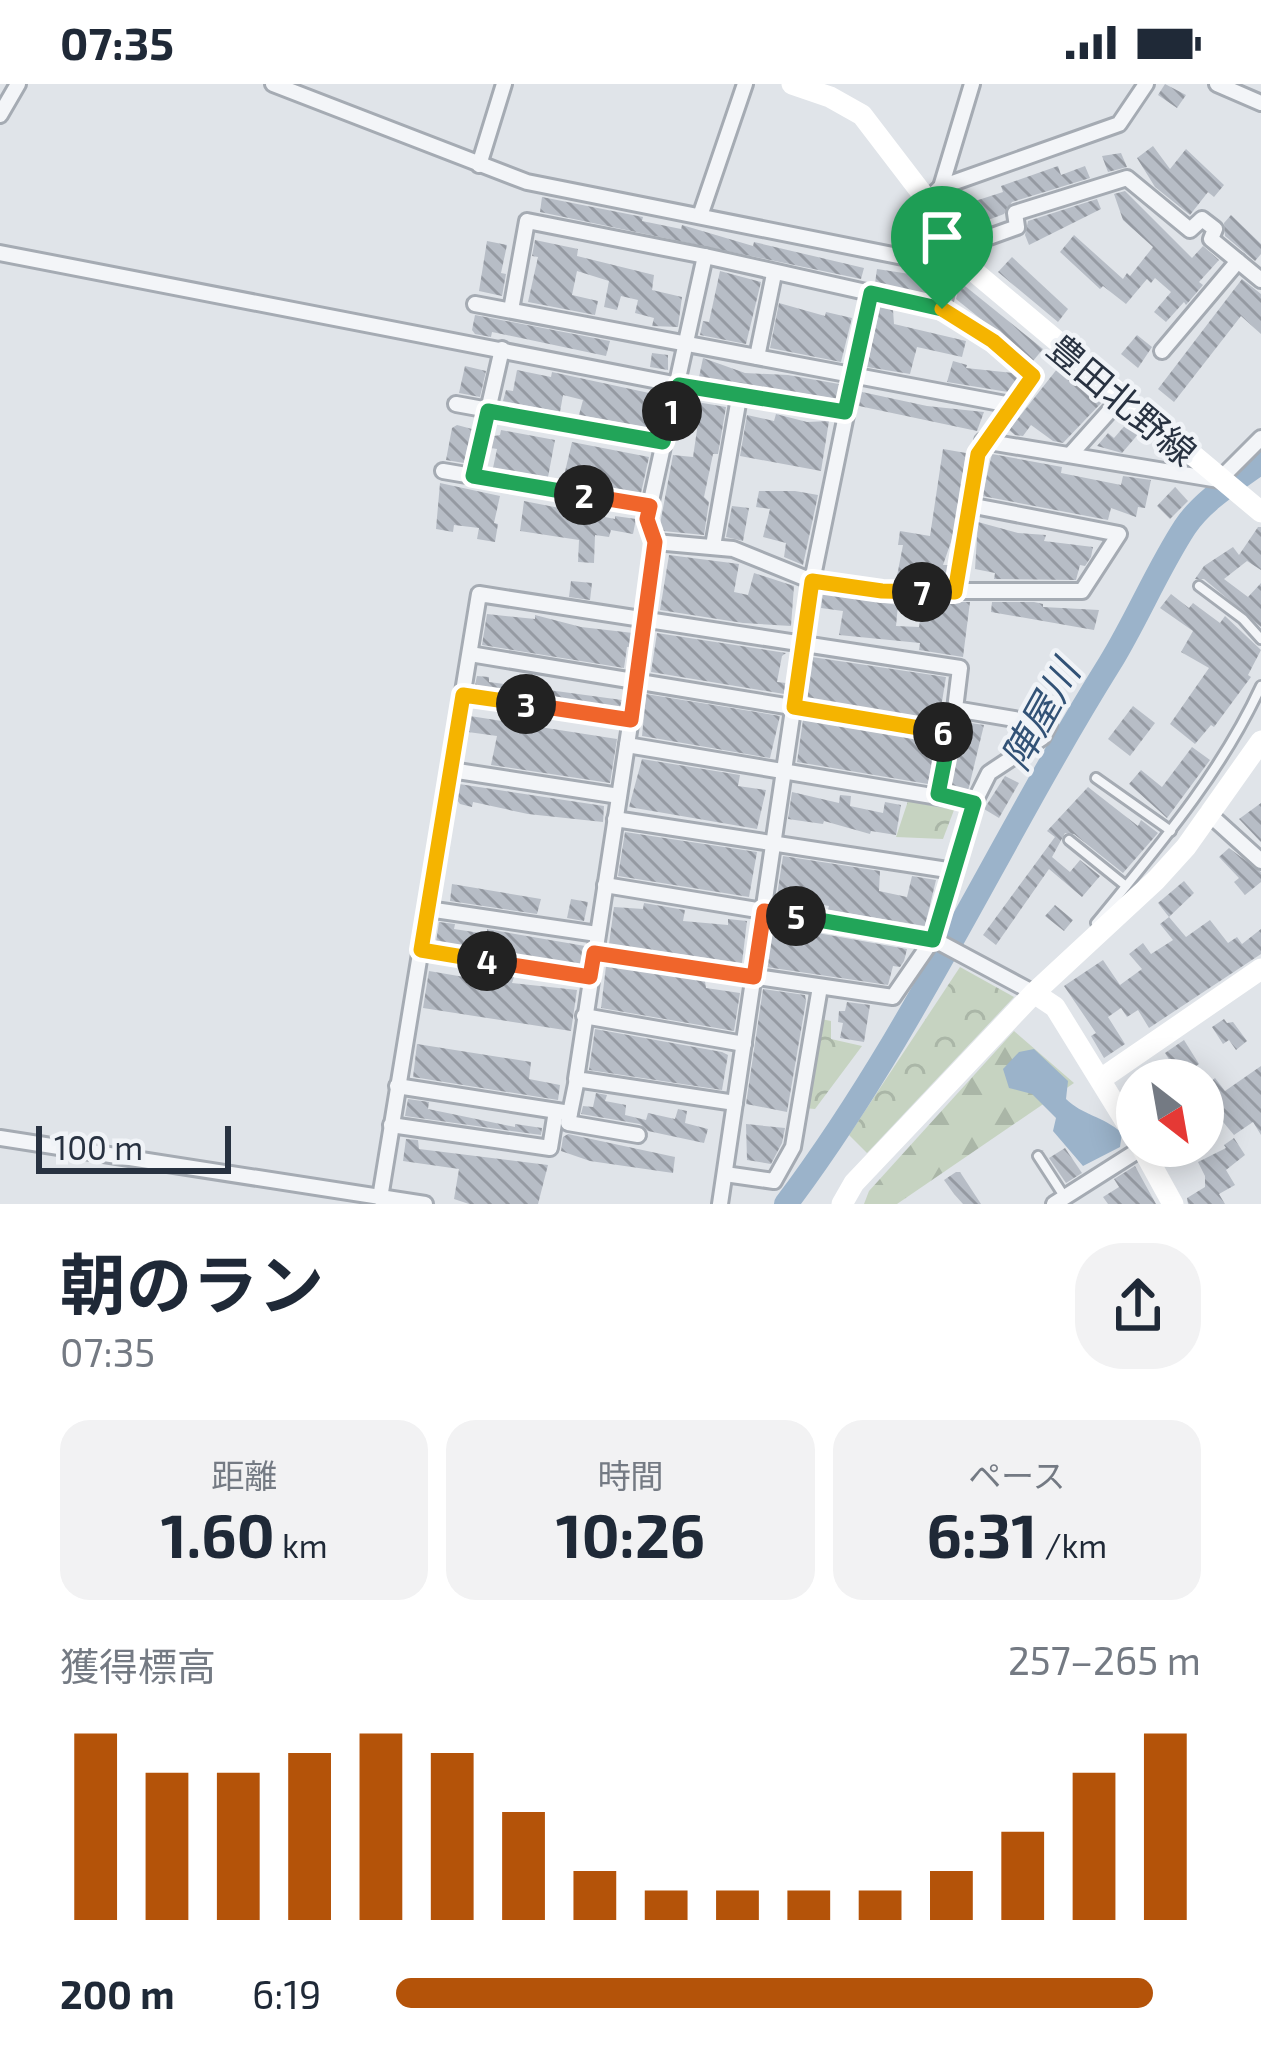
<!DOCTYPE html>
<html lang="ja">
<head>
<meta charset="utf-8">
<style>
  :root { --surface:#fff; --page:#f2f2f3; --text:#1f2937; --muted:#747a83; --accent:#b45309 }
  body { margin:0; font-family:"Exo 2","Noto Sans JP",sans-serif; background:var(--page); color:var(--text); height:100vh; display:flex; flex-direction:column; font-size:45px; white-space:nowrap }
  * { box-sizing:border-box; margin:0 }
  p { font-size:39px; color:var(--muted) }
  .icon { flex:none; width:66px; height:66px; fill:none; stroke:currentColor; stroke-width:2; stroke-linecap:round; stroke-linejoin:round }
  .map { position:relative; height:1120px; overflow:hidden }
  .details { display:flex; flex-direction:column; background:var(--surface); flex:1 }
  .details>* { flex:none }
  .needle { width:78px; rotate:149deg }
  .buttons { position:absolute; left:1116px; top:975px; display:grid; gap:24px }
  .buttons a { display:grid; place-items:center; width:108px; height:108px; border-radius:50%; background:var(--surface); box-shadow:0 6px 30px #0003; font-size:60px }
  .scale { position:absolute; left:36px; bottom:30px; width:195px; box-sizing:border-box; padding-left:12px; border:6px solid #283241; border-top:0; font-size:33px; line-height:42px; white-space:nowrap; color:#283241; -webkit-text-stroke:9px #f0f3f7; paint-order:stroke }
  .pin { position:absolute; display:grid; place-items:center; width:102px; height:102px; color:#fff; margin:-123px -51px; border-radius:50% 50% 50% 0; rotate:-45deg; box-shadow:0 0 12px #0007 }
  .pin .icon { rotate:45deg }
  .km { position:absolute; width:60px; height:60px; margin:-30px; border-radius:50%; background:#222; color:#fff; font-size:33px; line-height:60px; text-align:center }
  .round { display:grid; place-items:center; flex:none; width:126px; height:126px; border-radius:48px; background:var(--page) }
  .summary { display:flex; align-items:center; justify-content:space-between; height:204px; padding:0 60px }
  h1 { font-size:66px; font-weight:700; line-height:90px }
  .figures { display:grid; grid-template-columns:repeat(3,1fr); gap:18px; height:204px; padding:12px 60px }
  .figures div { display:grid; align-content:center; border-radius:30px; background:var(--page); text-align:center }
  .figures b { font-size:60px; font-weight:700 }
  .figures small { font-size:33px; font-weight:400 }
  .figures p { font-size:33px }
  .chart { height:336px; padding:24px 60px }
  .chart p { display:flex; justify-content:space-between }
  .chart svg { width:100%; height:216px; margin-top:12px; stroke:var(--accent); stroke-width:6 }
  ul { padding:0 60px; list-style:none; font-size:39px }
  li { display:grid; grid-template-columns:192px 144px 1fr; align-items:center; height:90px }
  li i { height:30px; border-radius:15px; background:var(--accent) }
  .status { display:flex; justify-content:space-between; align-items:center; height:84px; padding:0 60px; background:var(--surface); direction:ltr }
  .status svg { height:33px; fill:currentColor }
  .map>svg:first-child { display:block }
  .forest { fill:url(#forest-firs) }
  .park { fill:url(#park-crowns) }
  .water { fill:#9bb3ca }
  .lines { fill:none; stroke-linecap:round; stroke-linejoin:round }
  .river { stroke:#9bb3ca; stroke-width:24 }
  .building { fill:url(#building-back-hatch) }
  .lane-casing { stroke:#a5abb3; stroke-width:14 }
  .street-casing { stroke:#a5abb3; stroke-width:20 }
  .lane { stroke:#f3f5f8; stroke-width:8 }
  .street { stroke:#f3f5f8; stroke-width:14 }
  .secondary { stroke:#fff; stroke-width:21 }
  .split-1-casing { stroke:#fff; stroke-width:24 }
  .split-2-casing { stroke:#fff; stroke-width:24 }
  .split-3-casing { stroke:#fff; stroke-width:24 }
  .split-4-casing { stroke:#fff; stroke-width:24 }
  .split-5-casing { stroke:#fff; stroke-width:24 }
  .split-6-casing { stroke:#fff; stroke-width:24 }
  .split-7-casing { stroke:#fff; stroke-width:24 }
  .split-8-casing { stroke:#fff; stroke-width:24 }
  .split-1 { stroke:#22a559; stroke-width:15 }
  .split-2 { stroke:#22a559; stroke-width:15 }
  .split-3 { stroke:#f0652b; stroke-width:15 }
  .split-4 { stroke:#f5b400; stroke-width:15 }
  .split-5 { stroke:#f0652b; stroke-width:15 }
  .split-6 { stroke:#22a559; stroke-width:15 }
  .split-7 { stroke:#f5b400; stroke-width:15 }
  .split-8 { stroke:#f5b400; stroke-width:15 }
  .labels { text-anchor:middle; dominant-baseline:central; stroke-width:9; stroke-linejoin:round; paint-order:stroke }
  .street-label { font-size:36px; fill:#283241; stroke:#f0f3f7 }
  .water-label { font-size:39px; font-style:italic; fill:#325276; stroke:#f0f3f7 }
</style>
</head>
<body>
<div class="status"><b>07:35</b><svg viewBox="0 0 49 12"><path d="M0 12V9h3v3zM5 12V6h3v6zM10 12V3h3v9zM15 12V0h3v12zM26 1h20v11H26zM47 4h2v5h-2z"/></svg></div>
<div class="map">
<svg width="1261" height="1120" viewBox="0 0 1261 1120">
  <defs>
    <pattern id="forest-firs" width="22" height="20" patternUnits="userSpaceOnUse" patternTransform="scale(3)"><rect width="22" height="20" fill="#c6d3c1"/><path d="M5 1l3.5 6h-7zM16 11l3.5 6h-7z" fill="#aab6a7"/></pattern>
    <pattern id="park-crowns" width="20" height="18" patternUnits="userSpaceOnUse" patternTransform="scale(3)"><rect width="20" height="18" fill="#c6d3c1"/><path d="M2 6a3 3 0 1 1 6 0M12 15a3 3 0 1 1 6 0" fill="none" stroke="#aab6a7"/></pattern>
    <pattern id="building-back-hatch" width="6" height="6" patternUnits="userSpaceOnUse" patternTransform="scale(3)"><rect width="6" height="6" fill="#b7bdc6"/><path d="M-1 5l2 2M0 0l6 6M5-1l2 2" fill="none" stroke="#959aa2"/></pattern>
  </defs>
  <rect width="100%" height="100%" fill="#e0e4e9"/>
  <!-- forest -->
  <path class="forest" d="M1014 947 1074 999 897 1120H864L869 1107Z"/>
  <!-- park -->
  <g class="park">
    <path d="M908 717 954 726 943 755 896 753Z"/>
    <path d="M960 883 1014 913 867 1069 849 1051Z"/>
    <path d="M821 935 831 937V955L862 962 815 1025 804 1024Z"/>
  </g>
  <!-- water -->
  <path class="water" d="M1034 965 1068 997 1066 1015C1082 1031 1103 1032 1122 1049L1120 1063 1083 1082 1053 1047 1056 1034 1032 1010 1009 1004 1003 985 1019 968Z"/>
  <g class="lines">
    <!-- river -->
    <path class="river" d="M786 1120C913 951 999 757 1110 579 1137 535 1157 486 1185 443 1203 416 1235 397 1261 378"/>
  </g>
  <!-- building -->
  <g class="building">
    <path d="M1165 0 1186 11 1177 24 1158 11Z"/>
    <path d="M1153 62 1170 85 1186 65 1224 101 1214 113 1208 108 1190 131 1155 103 1137 74Z"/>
    <path d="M1121 69 1127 83 1108 88 1102 72Z"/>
    <path d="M1058 82 1061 91 1085 82 1090 94 1012 118 1004 130 980 139 972 118 1003 108 1001 102Z"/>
    <path d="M1125 107 1192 174 1203 162 1219 176 1199 198 1203 201 1186 221 1184 218 1166 238 1154 228 1171 208 1155 194 1151 199 1147 195 1126 220 1103 202 1100 205 1060 168 1074 151 1123 195 1127 189 1130 192 1153 163 1123 136 1114 110Z"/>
    <path d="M542 113 643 133 642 137 681 145 682 141 753 162 754 158 864 184 861 195 540 128Z"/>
    <path d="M1097 115 1101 125 1029 161 1025 151 1028 137Z"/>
    <path d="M1231 131 1261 160V170L1255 177 1225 152 1224 139Z"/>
    <path d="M535 156 578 165 577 172 654 191 652 206 682 213 678 243 652 242 654 234 635 229 638 216 621 212 617 226 604 223 609 197 577 187 572 211 598 217 595 231 528 218 538 173 532 172Z"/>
    <path d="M487 157 507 161 501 189 506 190 502 212 479 207Z"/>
    <path d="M1012 173 1068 225 1058 238 998 188Z"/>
    <path d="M877 185 936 194 933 211 875 199Z"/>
    <path d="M720 187 761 198 746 260 700 251 703 237 709 238Z"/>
    <path d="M1242 195 1261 210V250L1241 232 1174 318 1158 305Z"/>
    <path d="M960 198 1043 265 1033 277 956 215Z"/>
    <path d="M779 219 825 232 826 228 852 234 841 278 770 264Z"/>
    <path d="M880 223 893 226 894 240 966 257 962 273 917 263 910 290 867 283Z"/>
    <path d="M475 231 610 257 606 272 492 248 491 253 475 250 472 246Z"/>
    <path d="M1137 251 1152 263 1138 284 1121 270Z"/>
    <path d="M652 269 668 271V286L650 283Z"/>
    <path d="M703 274 745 289 788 291 839 300 838 315 699 293Z"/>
    <path d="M953 277 967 281 966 284 1013 289 1018 294 1008 308 947 298Z"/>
    <path d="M1061 280 1104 316 1063 359 1053 357 1031 341 1023 352 1015 351 1009 346Z"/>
    <path d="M465 282 486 287 480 313 459 309Z"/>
    <path d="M517 286 551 293 552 288 663 312 655 345 579 331 583 316 563 311 560 328 503 317 506 306 513 307Z"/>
    <path d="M862 308 927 322 984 328 977 347 859 322Z"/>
    <path d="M685 316 726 323 718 370H713L704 413 709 418 704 451 663 447 660 440 673 371 693 373 698 339 681 336Z"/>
    <path d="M776 330 807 338 829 337 821 387 740 372 747 331 774 337Z"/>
    <path d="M1128 338 1140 348 1122 369 1097 362 1108 349 1114 354Z"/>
    <path d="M457 341 472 345 464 379 446 376 452 344Z"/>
    <path d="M501 346 555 356 548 393 493 384 497 365 491 364 494 352 500 351Z"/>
    <path d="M572 358 649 373 641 409 563 396Z"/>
    <path d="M943 365 966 369 953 452 943 481H948L946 496 897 492 903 461H898L900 447 930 452Z"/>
    <path d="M992 370 1062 383 1061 389 1121 401 1123 392 1151 396 1145 424 1138 423 1136 433 1111 424 1108 436 982 412Z"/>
    <path d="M440 399 500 412 494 439 498 440 495 458 477 455 479 444 454 441 453 448 436 445Z"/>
    <path d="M1175 403 1188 417 1170 435 1157 422Z"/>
    <path d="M759 407H795L818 411 803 481 784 473 786 459 763 453 770 425 756 423Z"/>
    <path d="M524 417 615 435V432L636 435 633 450 611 446 609 453 595 451 594 479 578 478 579 456 520 447Z"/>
    <path d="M732 422 749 424 743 457 726 453Z"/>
    <path d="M978 438 1018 449 1046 451 1044 457 1093 463 1091 473 1085 482 1080 481 1076 496 994 495 995 489 975 485Z"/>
    <path d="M1258 443H1261V486L1247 477 1224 495 1248 513 1261 499V543L1204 495H1195L1204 482 1233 463 1239 471Z"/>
    <path d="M669 471 739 480 734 508 748 511 754 489 794 502 791 542 743 539 660 526Z"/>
    <path d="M571 497 592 499 590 516 569 513Z"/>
    <path d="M823 510 898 521 896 542 919 543 923 518H970L963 573 919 566 920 559 839 551 843 527 821 524Z"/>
    <path d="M1171 510 1189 524 1193 519 1220 539 1225 532 1261 566 1248 591 1251 593 1214 643 1211 641 1195 660 1170 640 1209 584 1181 568 1193 547 1160 524Z"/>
    <path d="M992 518H1034L1043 520V523L1099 526 1094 546 991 528Z"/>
    <path d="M487 530 535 535V531L581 543 633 549 630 563H627L624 584 482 561Z"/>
    <path d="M657 549 786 569 782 572 777 598 786 599 784 610 651 588Z"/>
    <path d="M812 573 946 593 939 636 807 614Z"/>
    <path d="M477 592 489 593V598L622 616 620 623 475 601Z"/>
    <path d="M646 610 780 632 770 674 642 652Z"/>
    <path d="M1133 622 1155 639 1130 672 1108 655Z"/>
    <path d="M470 632 617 655 610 699 491 681 497 652 468 648Z"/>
    <path d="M803 636 935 658 928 700 797 678Z"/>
    <path d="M964 638 984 641 968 707 950 704Z"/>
    <path d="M1192 663 1210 676 1167 734 1129 700 1141 686 1162 703Z"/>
    <path d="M642 675 740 691 738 702 766 706 757 745 629 723Z"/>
    <path d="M1005 692 1019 699 999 734 984 725Z"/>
    <path d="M459 700 604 722 603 738 528 730 473 718 472 723 460 720 457 716Z"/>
    <path d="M1088 703 1138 742 1141 736 1158 749 1123 789 1074 750 1065 749 1052 773 1070 788 1080 776 1100 792 1082 813 1049 785 996 861 983 851 1055 753 1047 747Z"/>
    <path d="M792 708 839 719 840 711 851 712 850 722 883 729 885 718 901 721 896 751 871 747 870 750 824 737 823 740 788 735Z"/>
    <path d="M1261 719V758L1239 735Z"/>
    <path d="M625 748 757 768 749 813 618 792Z"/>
    <path d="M1229 764 1261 788V798L1245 811 1234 798 1239 794 1219 773Z"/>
    <path d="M783 772 880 787 879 807 907 813 912 792 936 796 925 842 828 826 829 822 787 815 786 819 776 818Z"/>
    <path d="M1184 797 1194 809 1169 833 1158 819Z"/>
    <path d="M452 800 541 815 537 830 450 817Z"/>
    <path d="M571 815 588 818 584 837 567 834Z"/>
    <path d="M644 819 685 826 683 837 728 841V835L747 837 742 879 609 860 614 823 643 825Z"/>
    <path d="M1055 821 1073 836 1064 847 1045 832Z"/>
    <path d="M1169 833 1186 853 1210 836 1228 859 1237 853 1242 860 1261 845V870L1149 944 1138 926 1127 933 1121 924 1108 933 1125 960 1104 974 1091 952 1096 949 1064 902 1103 876 1120 901 1142 885 1129 870 1143 859 1151 870 1173 856 1160 840Z"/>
    <path d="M439 838 455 840 454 845 487 850V845L585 862 580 880 436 858Z"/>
    <path d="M773 841 907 865 904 877 900 883 893 882 888 901 766 883Z"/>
    <path d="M606 882 705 897 706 904 740 909 734 947 601 924Z"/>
    <path d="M429 887 476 895 477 887 514 893 512 899 577 906 571 947 423 924Z"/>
    <path d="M763 905 805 911 806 917 787 1028 746 1020Z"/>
    <path d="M847 918 870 921 864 958 840 954 843 939 838 938 839 927H845Z"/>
    <path d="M1224 935 1227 939 1233 938 1247 957 1236 966 1229 956 1223 960 1212 943Z"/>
    <path d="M595 945 722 968 728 971 722 1006 589 986Z"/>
    <path d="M1184 956 1199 980 1180 993 1165 969Z"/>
    <path d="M417 960 531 978 529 995 560 1001 558 1016 413 993Z"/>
    <path d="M1261 982V1051L1253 1038 1234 1051 1203 1014V1004L1215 994 1225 1007Z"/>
    <path d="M596 1009 607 1011 605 1017 626 1021 625 1031 646 1036 648 1029 675 1035 678 1025 687 1027 685 1039 708 1045 704 1059 648 1047 640 1040 581 1030 583 1022 593 1023Z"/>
    <path d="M408 1015 429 1018 428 1025 515 1043V1040L542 1044 541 1051 405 1032Z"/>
    <path d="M746 1040 785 1044 782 1059 771 1080 747 1076Z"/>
    <path d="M568 1050 675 1073 673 1089 590 1077 561 1067 563 1053Z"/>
    <path d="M1234 1054 1245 1071 1226 1086 1235 1101 1219 1110 1225 1120H1188L1187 1114 1205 1103V1092L1198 1078 1226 1064 1224 1061Z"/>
    <path d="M406 1055 418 1056 419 1065 548 1081 538 1120H469L454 1115 459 1085 403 1077Z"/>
    <path d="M1065 1064 1082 1089 1066 1099 1049 1074Z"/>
    <path d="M1135 1082 1156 1120H1108L1103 1113 1119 1103 1114 1095Z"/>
    <path d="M956 1088H960L981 1120H963L954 1110 944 1096Z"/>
  </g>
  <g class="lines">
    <!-- lane casing -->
    <g class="lane-casing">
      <g id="lane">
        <path d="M1199 502 1243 535 1261 555"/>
        <path d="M1096 694 1171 747"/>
        <path d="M1069 756 1126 802"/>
        <path d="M1096 839C1157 764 1220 691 1261 602"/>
        <path d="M1038 1072 1064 1112"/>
      </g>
    </g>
    <!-- street casing -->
    <g class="street-casing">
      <g id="street">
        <path d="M273 0 527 98 908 174 927 116 941 103 1119 40 1146 0"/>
        <path d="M1217 0 1261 19"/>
        <path d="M0 31 18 0"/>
        <path d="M479 81 504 0"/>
        <path d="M941 103 972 0"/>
        <path d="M700 132 745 0"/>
        <path d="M964 162 1017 143 1015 129 1127 94 1190 146 1202 135 1215 145 1211 155 1261 196"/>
        <path d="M0 169 679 301 845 328"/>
        <path d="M705 172 647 435 655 458 646 536 576 995 735 1019"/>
        <path d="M475 220 1011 321"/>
        <path d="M942 225 956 167"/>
        <path d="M511 226 527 137 705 172 942 225 993 257 1033 292 978 370 955 508"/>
        <path d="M1162 267 1238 177"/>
        <path d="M757 273 774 190"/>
        <path d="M456 320 663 358"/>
        <path d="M983 357 1219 396 1261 354"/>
        <path d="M1070 371 1121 314"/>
        <path d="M443 387 650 422"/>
        <path d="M473 392 502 265"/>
        <path d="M655 458 733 465 812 497 882 507H1082L1119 450 969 421"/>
        <path d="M713 462 740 308"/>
        <path d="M470 570 950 649"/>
        <path d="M463 611 631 636"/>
        <path d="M627 661 974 719"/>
        <path d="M451 686 619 712"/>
        <path d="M937 710 955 625"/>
        <path d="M1209 730 1261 777"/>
        <path d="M615 735 954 787"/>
        <path d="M605 801 933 855 1034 909"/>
        <path d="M428 825 597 850"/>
        <path d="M421 867 590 893"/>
        <path d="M584 932 744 960"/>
        <path d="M577 995 568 1039 638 1051"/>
        <path d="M397 1002 570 1029"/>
        <path d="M391 1041 550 1064 556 1027"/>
        <path d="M0 1054 425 1120"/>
        <path d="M725 1090 774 1097 793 1063 820 903"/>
        <path d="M380 1114 479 510 960 584 955 625 1049 641 1042 654 989 689 974 719 933 855 893 913 594 869"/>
        <path d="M720 1120 812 497 871 209"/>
        <path d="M1054 1120 1142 1064"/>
      </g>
    </g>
    <!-- lane -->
    <use href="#lane" class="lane"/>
    <!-- street -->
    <use href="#street" class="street"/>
    <!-- secondary -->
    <g class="secondary">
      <path d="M792 0 830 13 862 31 927 116 956 167 977 190 1261 428"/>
      <path d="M1034 909 1055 923 1137 1056"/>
      <path d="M1101 995 1261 885"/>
      <path d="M1141 1062 1173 1120"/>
      <path d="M842 1120 854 1099 1034 909 1156 796 1186 763 1261 657"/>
    </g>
  </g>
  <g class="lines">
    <!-- split-1 casing -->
    <g class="split-1-casing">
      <path id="split-1" d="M672 327 679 301 845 328 871 209 942 225"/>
    </g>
    <!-- split-2 casing -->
    <g class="split-2-casing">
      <path id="split-2" d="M584 411 473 392 488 327 663 358 672 327"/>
    </g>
    <!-- split-3 casing -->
    <g class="split-3-casing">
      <path id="split-3" d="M526 620 631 636 655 458 647 435 650 422 584 411"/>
    </g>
    <!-- split-4 casing -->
    <g class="split-4-casing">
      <path id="split-4" d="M487 877 421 866 463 611 526 620"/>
    </g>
    <!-- split-5 casing -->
    <g class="split-5-casing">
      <path id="split-5" d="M487 877 590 893 594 869 754 893 764 827 796 832"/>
    </g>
    <!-- split-6 casing -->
    <g class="split-6-casing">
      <path id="split-6" d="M796 832 933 856 974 719 938 710 950 649 943 648"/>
    </g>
    <!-- split-7 casing -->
    <g class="split-7-casing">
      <path id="split-7" d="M922 508 882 507 812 497 794 623 943 648"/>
    </g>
    <!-- split-8 casing -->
    <g class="split-8-casing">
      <path id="split-8" d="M922 508H955L978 370 1033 292 993 257 942 225"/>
    </g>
    <!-- split-1 -->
    <use href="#split-1" class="split-1"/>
    <!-- split-2 -->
    <use href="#split-2" class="split-2"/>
    <!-- split-3 -->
    <use href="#split-3" class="split-3"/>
    <!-- split-4 -->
    <use href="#split-4" class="split-4"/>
    <!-- split-5 -->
    <use href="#split-5" class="split-5"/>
    <!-- split-6 -->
    <use href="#split-6" class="split-6"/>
    <!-- split-7 -->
    <use href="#split-7" class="split-7"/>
    <!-- split-8 -->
    <use href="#split-8" class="split-8"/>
  </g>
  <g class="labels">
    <!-- street labels -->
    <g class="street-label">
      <text transform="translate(1123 315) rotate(40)">豊田北野線</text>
    </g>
    <!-- water labels -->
    <g class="water-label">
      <text transform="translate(1039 630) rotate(-61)">陣屋川</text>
    </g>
  </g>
</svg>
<div class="buttons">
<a><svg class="needle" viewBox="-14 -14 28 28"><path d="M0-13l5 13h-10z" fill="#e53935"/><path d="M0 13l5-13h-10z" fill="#747a83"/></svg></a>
</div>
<div class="scale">100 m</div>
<div class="pin" style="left:942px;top:225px;background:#1e9e55"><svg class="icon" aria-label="arrive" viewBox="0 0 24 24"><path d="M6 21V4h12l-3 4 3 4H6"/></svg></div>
<b class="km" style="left:672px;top:327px">1</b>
<b class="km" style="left:584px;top:411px">2</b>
<b class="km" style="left:526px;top:620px">3</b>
<b class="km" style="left:487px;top:877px">4</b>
<b class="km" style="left:796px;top:832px">5</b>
<b class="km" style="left:943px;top:648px">6</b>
<b class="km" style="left:922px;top:508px">7</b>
</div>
<section class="details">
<div class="summary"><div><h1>朝のラン</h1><p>07:35</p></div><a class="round"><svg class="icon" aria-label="share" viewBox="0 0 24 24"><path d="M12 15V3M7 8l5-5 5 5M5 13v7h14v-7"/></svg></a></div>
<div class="figures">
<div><p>距離</p><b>1.60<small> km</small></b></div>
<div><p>時間</p><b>10:26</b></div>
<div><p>ペース</p><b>6:31<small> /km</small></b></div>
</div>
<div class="chart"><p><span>獲得標高</span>257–265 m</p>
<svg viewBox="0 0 160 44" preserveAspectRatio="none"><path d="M5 44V6M15 44V14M25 44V14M35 44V10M45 44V6M55 44V10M65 44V22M75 44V34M85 44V38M95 44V38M105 44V38M115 44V38M125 44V34M135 44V26M145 44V14M155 44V6"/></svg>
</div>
<ul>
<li><b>200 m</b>6:19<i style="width:94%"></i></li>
</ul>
</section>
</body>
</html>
